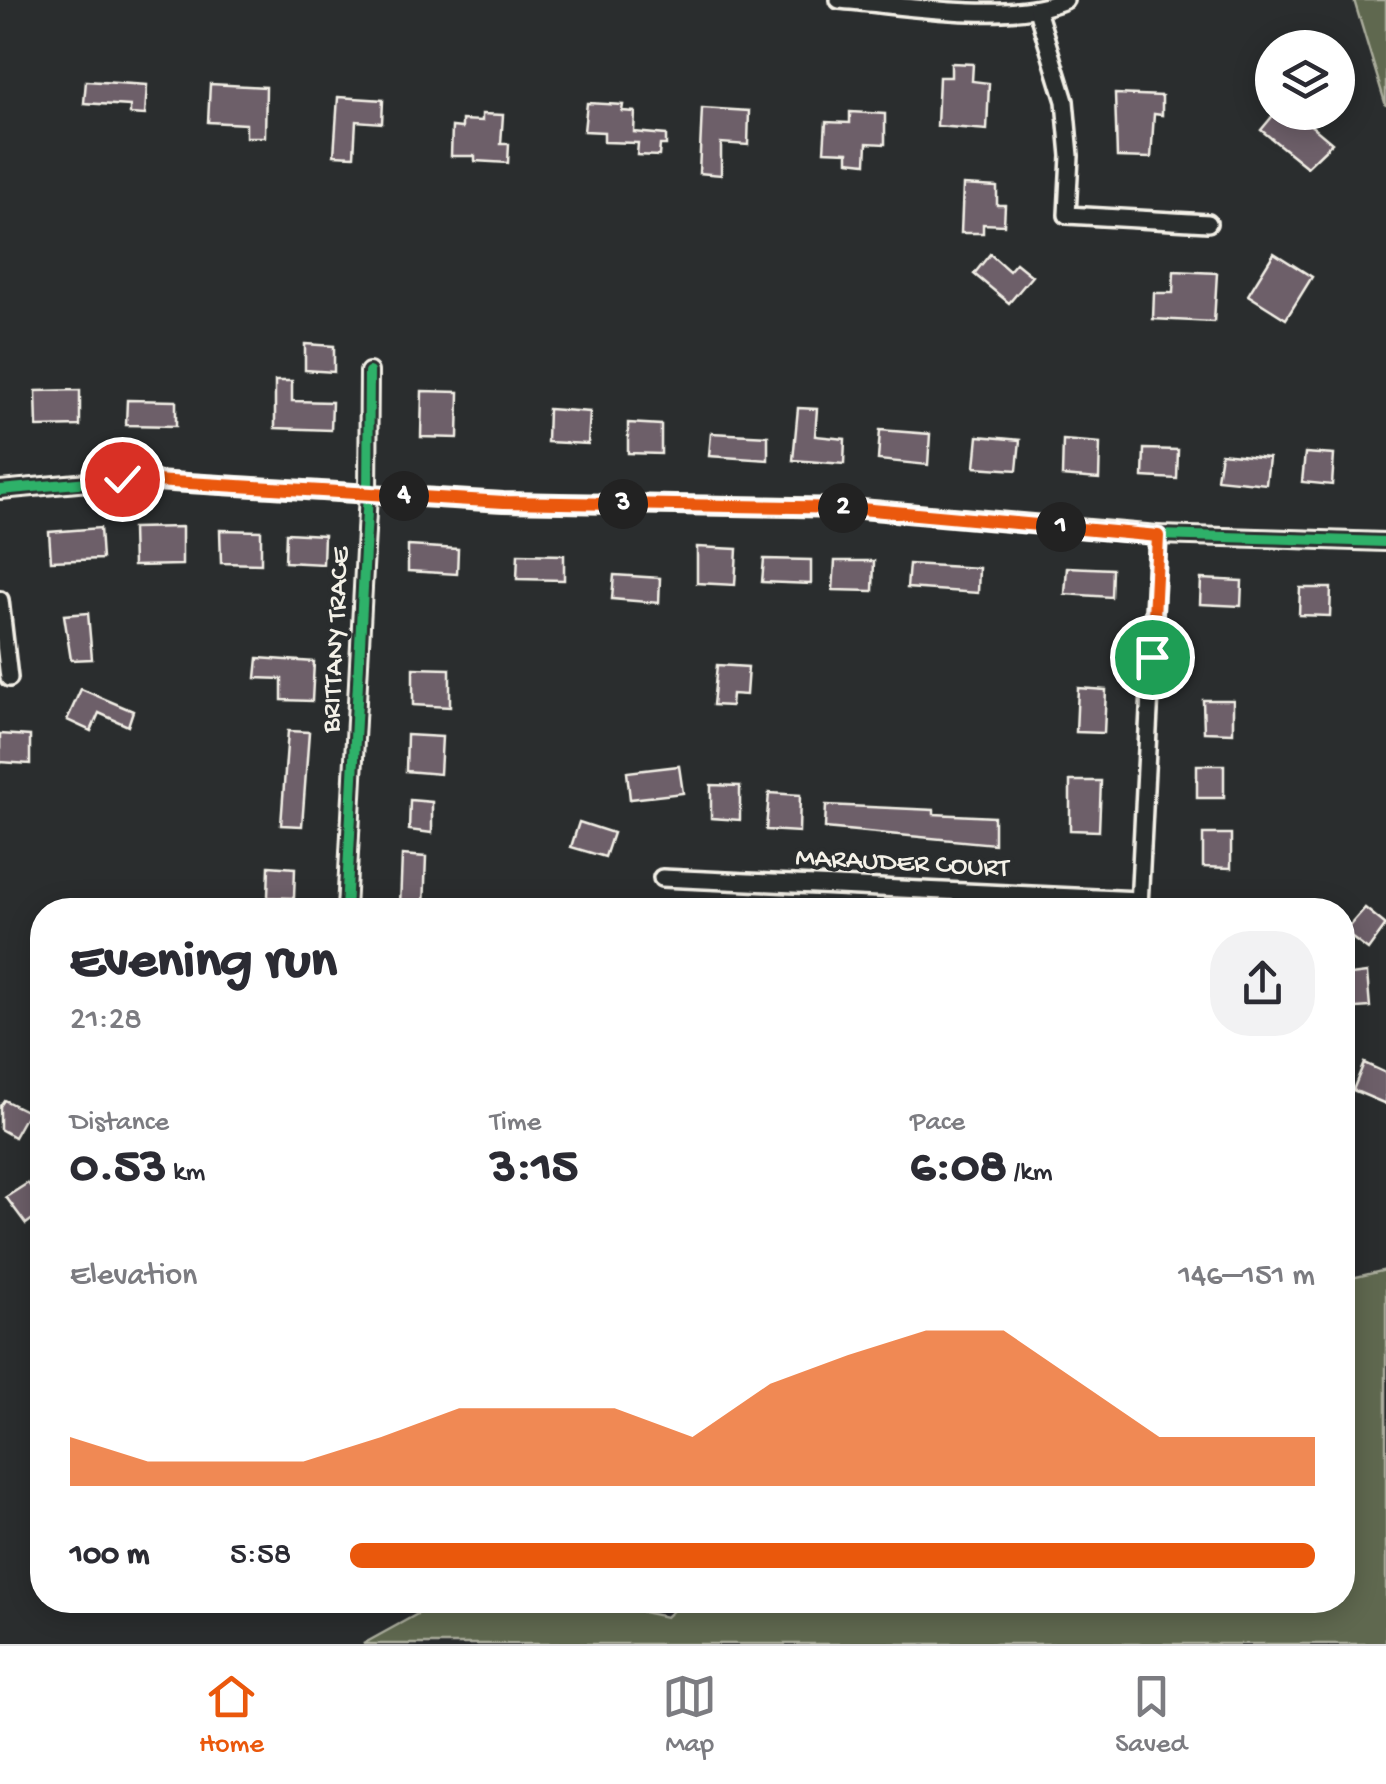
<!DOCTYPE html>
<html lang="en">
<head>
<meta charset="utf-8">
<style>
  :root { --surface:#fff; --page:#f2f2f3; --text:#2b2b33; --muted:#7c7c81; --line:#e1e1e2; --accent:#ea580c }
  body { margin:0; font-family:"Gochi Hand",sans-serif; background:var(--page); color:var(--text); height:100vh; display:flex; flex-direction:column; font-size:38px; white-space:nowrap }
  * { box-sizing:border-box; margin:0 }
  p { font-size:32px; color:var(--muted) }
  .icon { flex:none; width:55px; height:55px; fill:none; stroke:currentColor; stroke-width:2; stroke-linecap:round; stroke-linejoin:round }
  .map { position:relative; flex:1; overflow:hidden }
  .drawer { position:absolute; left:30px; top:898px; width:1325px; height:715px; display:flex; flex-direction:column; background:var(--surface); border-radius:40px; box-shadow:0 5px 25px #0003 }
  .drawer>* { flex:none }
  .tools { position:absolute; left:1255px; top:30px; display:grid; gap:20px }
  .tools a { display:grid; place-items:center; width:100px; height:100px; border-radius:50%; background:var(--surface); box-shadow:0 5px 25px #0003; font-size:50px }
  .pin { position:absolute; display:grid; place-items:center; width:85px; height:85px; color:#fff; margin:-42px; border:5px solid #fff; border-radius:50%; box-shadow:0 2px 10px #0007 }
  .km { position:absolute; width:50px; height:50px; margin:-25px; border-radius:50%; background:#222; color:#fff; font-size:28px; line-height:50px; text-align:center }
  .round { display:grid; place-items:center; flex:none; width:105px; height:105px; border-radius:40px; background:var(--page) }
  .headline { display:flex; align-items:center; justify-content:space-between; height:170px; padding:0 40px }
  h1 { font-size:55px; font-weight:700; line-height:75px }
  .metrics { display:grid; grid-template-columns:repeat(3,1fr); gap:15px; height:170px; padding:10px 40px }
  .metrics div { display:grid; align-content:center }
  .metrics b { font-size:50px; font-weight:700 }
  .metrics small { font-size:28px; font-weight:400 }
  .metrics p { font-size:28px }
  .chart { height:280px; padding:20px 40px }
  .chart p { display:flex; justify-content:space-between }
  .chart svg { width:100%; height:180px; margin-top:10px; fill:var(--accent); opacity:.7 }
  ul { padding:0 40px; list-style:none; font-size:32px }
  li { display:grid; grid-template-columns:160px 120px 1fr; align-items:center; height:75px }
  li i { height:25px; border-radius:12px; background:var(--accent) }
  .tabs { display:flex; justify-content:space-around; align-items:center; height:140px; border-top:2px solid var(--line); background:var(--surface); font-size:28px; color:var(--muted) }
  .tabs a { display:grid; justify-items:center; gap:5px }
  .tabs .current { color:var(--accent) }
  .map>svg:first-child { display:block }
  .green { fill:#5f684f; stroke:#aaac9c; stroke-width:2.5 }
  .building { fill:#6d5e69; stroke:#f4f1e8; stroke-width:2.5 }
  .lines { fill:none; stroke-linecap:round; stroke-linejoin:round }
  .minor-casing { stroke:#f4f1e8; stroke-width:22 }
  .minor { stroke:#2a2d2e; stroke-width:15 }
  .cycleway-casing { stroke:#2a2d2e; stroke-width:16 }
  .cycleway { stroke:#2db169; stroke-width:10 }
  .route-casing { stroke:#fff; stroke-width:20 }
  .route { stroke:#ea580c; stroke-width:12 }
  .labels { text-anchor:middle; dominant-baseline:central; stroke-width:8; stroke-linejoin:round; paint-order:stroke }
  .street-label { font-size:28px; fill:#f4f1e8; stroke:#2a2d2e }
</style>
</head>
<body>
<div class="map">
<svg width="1386" height="1644" viewBox="0 0 1386 1644">
  <rect width="100%" height="100%" fill="#2a2d2e"/>
  <filter id="ink" filterUnits="userSpaceOnUse"><feTurbulence type="fractalNoise" baseFrequency=".01" numOctaves="2"/><feDisplacementMap in="SourceGraphic" scale="20" xChannelSelector="R" yChannelSelector="G"/><feConvolveMatrix kernelMatrix="1 2 1 2 8 2 1 2 1" color-interpolation-filters="sRGB"/></filter>
  <g filter="url(#ink)">
    <!-- green -->
    <g class="green">
      <path d="M1354 0H1386V106Z"/>
      <path d="M1386 1270V1644H363L443 1600H586L666 1617 684 1600H1342L1343 1280Z"/>
    </g>
    <!-- building -->
    <g class="building">
      <path d="M951 63 973 64 972 81 989 83 987 130 937 126 939 77H951Z"/>
      <path d="M86 81 147 85 145 115 130 114V106L84 103Z"/>
      <path d="M210 84 266 87 265 137H246V124L208 122Z"/>
      <path d="M1115 94 1162 96V115L1154 114 1151 158 1117 157Z"/>
      <path d="M338 97 383 100 382 123 356 121 354 156 334 155Z"/>
      <path d="M587 103 623 105 622 111 635 112 634 132 666 135V145H660L659 156 637 155 638 143 604 142V132L584 131Z"/>
      <path d="M702 108 749 111 748 145 721 143V175L699 173Z"/>
      <path d="M850 112 885 114V144L867 143 866 163 848 161V152L824 151 826 122 850 123Z"/>
      <path d="M1276 112H1295L1332 143 1307 167 1261 130Z"/>
      <path d="M482 114 503 115 501 144H509L508 163 475 161V156H451L452 127 462 128V120L482 121Z"/>
      <path d="M963 185 997 187V205H1005L1004 225 983 224V233H961Z"/>
      <path d="M1274 253 1312 277 1286 319 1248 295Z"/>
      <path d="M990 254 1009 271 1016 263 1032 276 1009 303 974 274Z"/>
      <path d="M1174 271 1217 273 1214 322 1153 319 1154 293H1173Z"/>
      <path d="M305 344 334 346V372L305 370Z"/>
      <path d="M275 381H292V401L332 402 331 430 275 428Z"/>
      <path d="M80 390V426L37 427 36 391Z"/>
      <path d="M422 391 459 392 458 438 421 437Z"/>
      <path d="M127 400 176 401V426L126 425Z"/>
      <path d="M798 408 817 409 815 436 845 439 844 464 793 460Z"/>
      <path d="M548 409 590 412 588 444 547 442Z"/>
      <path d="M628 423 661 425V454L628 453Z"/>
      <path d="M880 430 930 434 928 465 878 460Z"/>
      <path d="M711 433 768 436V460L709 456Z"/>
      <path d="M978 436 1020 440 1017 470 975 467Z"/>
      <path d="M1063 440 1100 443 1099 479 1062 476Z"/>
      <path d="M1144 449 1178 450 1177 479 1143 477Z"/>
      <path d="M1221 453 1269 458 1266 484 1217 479Z"/>
      <path d="M1305 453 1334 455 1332 485 1302 482Z"/>
      <path d="M182 527V565L133 566 132 528Z"/>
      <path d="M100 528 102 559 51 561 49 532Z"/>
      <path d="M220 530 261 531V564L221 563Z"/>
      <path d="M286 533 324 535 323 564 285 562Z"/>
      <path d="M408 546 458 549 457 574 408 571Z"/>
      <path d="M697 547 737 549 735 585 697 583Z"/>
      <path d="M518 554 564 555V580L517 579Z"/>
      <path d="M764 559 811 560V584L762 582Z"/>
      <path d="M835 561H874L873 591 833 590Z"/>
      <path d="M909 564 979 568 978 593 907 588Z"/>
      <path d="M1067 567 1112 569 1111 597 1065 594Z"/>
      <path d="M614 575 660 578 659 603 612 599Z"/>
      <path d="M1201 579 1242 581 1241 606 1200 604Z"/>
      <path d="M1300 588H1331L1330 616 1299 615Z"/>
      <path d="M88 613 92 659 71 660 64 615Z"/>
      <path d="M258 658 314 662 312 701 282 700V679L256 678Z"/>
      <path d="M717 665 748 667 746 695 732 694 731 706 713 705Z"/>
      <path d="M413 668 450 669V707L413 705Z"/>
      <path d="M1078 688 1106 690 1104 733 1076 732Z"/>
      <path d="M81 689 133 711 128 726 99 713 91 731 67 720Z"/>
      <path d="M1203 700H1233V733L1204 732Z"/>
      <path d="M288 731 309 732 302 826 281 825Z"/>
      <path d="M0 734 30 736V764L0 762Z"/>
      <path d="M407 735 442 737 440 774 406 771Z"/>
      <rect x="1197" y="765" width="27" height="33"/>
      <path d="M679 766 683 793 630 799 627 772Z"/>
      <path d="M1070 781H1101L1099 831 1070 830Z"/>
      <path d="M711 785 740 786V820L711 818Z"/>
      <path d="M769 793 800 795 799 832 766 830Z"/>
      <path d="M410 800 432 802V833L409 830Z"/>
      <path d="M826 805 934 810V814L994 817V844L825 828Z"/>
      <path d="M579 822 613 833 605 857 571 847Z"/>
      <path d="M1203 834H1231V868L1203 867Z"/>
      <path d="M402 855 426 857 424 908 400 906Z"/>
      <path d="M269 866 295 868 294 898 268 897Z"/>
      <path d="M1365 908 1386 925 1368 950 1344 932Z"/>
      <path d="M1367 973 1370 1007 1342 1009V976Z"/>
      <path d="M1364 1063 1386 1073V1104L1353 1090Z"/>
      <path d="M4 1100 28 1112 14 1137 0 1129V1106Z"/>
      <path d="M28 1183 42 1204V1212L26 1224 6 1197Z"/>
    </g>
    <g class="lines">
      <!-- minor casing -->
      <g class="minor-casing">
        <g id="minor">
          <path d="M839 0C902 5 1007 25 1065 0"/>
          <path d="M1037 10 1065 101 1070 156 1067 215 1208 223"/>
          <path d="M0 490 122 479 503 502 850 508 1158 535 1386 542"/>
          <path d="M0 600 9 678"/>
          <path d="M662 878 1139 900"/>
          <path d="M1139 906 1158 535"/>
          <path d="M346 910 368 493 369 372"/>
        </g>
      </g>
      <!-- minor -->
      <use href="#minor" class="minor"/>
      <!-- cycleway casing -->
      <g class="cycleway-casing">
        <g id="cycleway">
          <path d="M0 490 122 479 503 502 850 508 1158 535 1386 542"/>
          <path d="M346 910 368 493 369 372"/>
        </g>
      </g>
      <!-- cycleway -->
      <use href="#cycleway" class="cycleway"/>
    </g>
  </g>
  <g class="lines" filter="url(#ink)">
    <!-- route casing -->
    <g class="route-casing">
      <path id="route" d="M122 479 504 502 850 508 1158 536 1152 657"/>
    </g>
    <!-- route -->
    <use href="#route" class="route"/>
  </g>
  <g class="labels">
    <!-- street labels -->
    <g class="street-label">
      <text transform="translate(337 640) rotate(-87)">BRITTANY TRACE</text>
      <text transform="translate(902 864) rotate(3)">MARAUDER COURT</text>
    </g>
  </g>
</svg>
<div class="tools">
<a><svg class="icon" aria-label="layers" viewBox="0 0 24 24"><path d="M12 4l9 5-9 5-9-5zM3 14l9 5 9-5"/></svg></a>
</div>
<div class="pin" style="left:1152px;top:657px;background:#1e9e55"><svg class="icon" aria-label="arrive" viewBox="0 0 24 24"><path d="M6 21V4h12l-3 4 3 4H6"/></svg></div>
<div class="pin" style="left:122px;top:479px;background:#d93025"><svg class="icon" aria-label="check" viewBox="0 0 24 24"><path d="M5 12l5 5 9-10"/></svg></div>
<b class="km" style="left:1061px;top:527px">1</b>
<b class="km" style="left:843px;top:508px">2</b>
<b class="km" style="left:623px;top:504px">3</b>
<b class="km" style="left:404px;top:496px">4</b>
<section class="drawer">
<div class="headline"><div><h1>Evening run</h1><p>21:28</p></div><a class="round"><svg class="icon" aria-label="share" viewBox="0 0 24 24"><path d="M12 15V3M7 8l5-5 5 5M5 13v7h14v-7"/></svg></a></div>
<div class="metrics">
<div><p>Distance</p><b>0.53<small> km</small></b></div>
<div><p>Time</p><b>3:15</b></div>
<div><p>Pace</p><b>6:08<small> /km</small></b></div>
</div>
<div class="chart"><p><span>Elevation</span>146–151 m</p>
<svg viewBox="0 0 160 44" preserveAspectRatio="none"><path d="M0 44V32L10 38L20 38L30 38L40 32L50 25L60 25L70 25L80 32L90 19L100 12L110 6L120 6L130 19L140 32L150 32L160 32V44z"/></svg>
</div>
<ul>
<li><b>100 m</b>5:58<i style="width:100%"></i></li>
</ul>
</section>
</div>
<nav class="tabs">
<a class="current"><svg class="icon" aria-label="home" viewBox="0 0 24 24"><path d="M3 11l9-7 9 7M6 9v11h12V9"/></svg>Home</a>
<a><svg class="icon" aria-label="map" viewBox="0 0 24 24"><path d="M3 6l6-2 6 2 6-2v14l-6 2-6-2-6 2zM9 4v14M15 6v14"/></svg>Map</a>
<a><svg class="icon" aria-label="saved" viewBox="0 0 24 24"><path d="M7 4h10v16l-5-4-5 4z"/></svg>Saved</a>
</nav>
</body>
</html>
